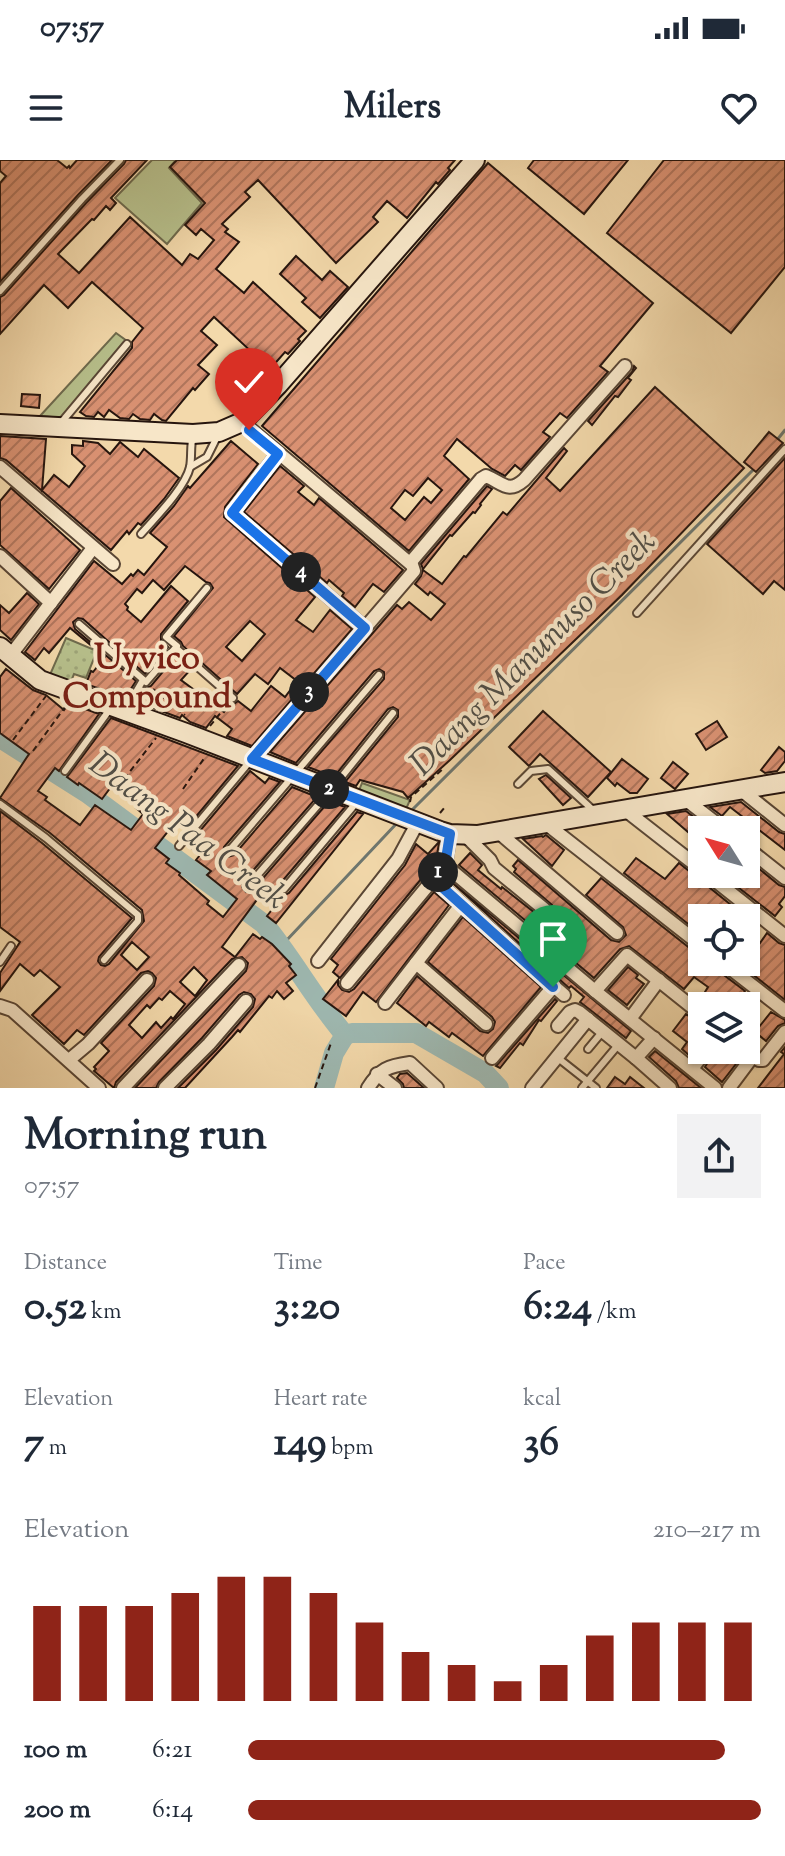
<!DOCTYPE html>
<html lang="en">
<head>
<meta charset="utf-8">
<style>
  :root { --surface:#fff; --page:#f2f2f3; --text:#1f2937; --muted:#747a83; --accent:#8f2418 }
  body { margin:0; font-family:"Sorts Mill Goudy",serif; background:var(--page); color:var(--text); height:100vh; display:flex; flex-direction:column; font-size:30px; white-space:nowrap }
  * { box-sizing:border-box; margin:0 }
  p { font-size:26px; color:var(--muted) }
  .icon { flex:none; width:44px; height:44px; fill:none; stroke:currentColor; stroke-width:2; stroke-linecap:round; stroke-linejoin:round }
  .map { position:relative; height:928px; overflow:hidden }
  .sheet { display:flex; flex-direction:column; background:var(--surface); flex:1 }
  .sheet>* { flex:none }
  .needle { width:52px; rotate:307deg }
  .buttons { position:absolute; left:688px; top:656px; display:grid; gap:16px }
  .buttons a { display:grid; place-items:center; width:72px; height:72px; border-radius:0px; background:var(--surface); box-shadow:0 2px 6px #0004; font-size:40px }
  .pin { position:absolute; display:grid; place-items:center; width:68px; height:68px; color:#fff; margin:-82px -34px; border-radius:50% 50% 50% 0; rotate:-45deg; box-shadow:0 0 8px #0007 }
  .pin .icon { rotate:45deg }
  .km { position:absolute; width:40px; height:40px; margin:-20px; border-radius:50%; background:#222; color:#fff; font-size:22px; line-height:40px; text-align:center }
  .round { display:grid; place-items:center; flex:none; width:84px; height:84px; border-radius:0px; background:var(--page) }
  .overview { display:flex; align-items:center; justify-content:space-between; height:136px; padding:0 24px }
  h1 { font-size:44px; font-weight:700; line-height:60px }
  .metrics { display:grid; grid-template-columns:repeat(3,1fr); gap:12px; height:136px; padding:8px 24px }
  .metrics div { display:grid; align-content:center }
  .metrics b { font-size:40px; font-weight:700 }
  .metrics small { font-size:22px; font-weight:400 }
  .metrics p { font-size:22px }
  .chart { height:224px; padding:16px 24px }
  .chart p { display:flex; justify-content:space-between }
  .chart svg { width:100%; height:144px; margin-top:8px; stroke:var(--accent); stroke-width:6 }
  ul { padding:0 24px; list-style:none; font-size:26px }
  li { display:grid; grid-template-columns:128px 96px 1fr; align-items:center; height:60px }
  li i { height:20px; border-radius:10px; background:var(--accent) }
  .status { display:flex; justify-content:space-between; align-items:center; height:56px; padding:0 40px; background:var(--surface); direction:ltr }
  .status svg { height:22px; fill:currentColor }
  header { display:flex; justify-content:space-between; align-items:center; height:104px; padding:0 24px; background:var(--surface); font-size:36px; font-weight:700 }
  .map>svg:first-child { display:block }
  .green { fill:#b7c08c; stroke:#6e6a4d; stroke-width:2 }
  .garden { fill:url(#garden-dots); stroke:#6e6a4d; stroke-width:2 }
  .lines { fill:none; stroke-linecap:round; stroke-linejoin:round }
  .stream { stroke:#6e7770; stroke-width:3 }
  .river { stroke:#9eb9b2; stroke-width:20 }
  .building { fill:url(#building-hatch); stroke:#26150e; stroke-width:2; fill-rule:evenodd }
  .lane-casing { stroke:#594635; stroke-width:10 }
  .street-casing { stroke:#594635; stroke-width:16 }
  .secondary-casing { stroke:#26150e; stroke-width:22 }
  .path { stroke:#26150e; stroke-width:2; stroke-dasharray:6 4; stroke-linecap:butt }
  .lane { stroke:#f7e6c8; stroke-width:6 }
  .street { stroke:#f7e6c8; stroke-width:12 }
  .secondary { stroke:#f7e6c8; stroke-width:18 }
  .route-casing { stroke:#fff; stroke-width:16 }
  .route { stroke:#1a73e8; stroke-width:10 }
  .labels { text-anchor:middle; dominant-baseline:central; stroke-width:8; stroke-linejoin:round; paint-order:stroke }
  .water-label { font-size:34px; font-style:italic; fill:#504e47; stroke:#f7e6c8 }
  .neighbourhood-label { font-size:34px; font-weight:bold; fill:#7a1f14; stroke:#f7e6c8 }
</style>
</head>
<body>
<div class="status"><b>07:57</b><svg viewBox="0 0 49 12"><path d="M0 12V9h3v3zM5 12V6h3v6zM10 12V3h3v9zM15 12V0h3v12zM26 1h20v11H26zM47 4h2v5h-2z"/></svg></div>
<header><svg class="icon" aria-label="menu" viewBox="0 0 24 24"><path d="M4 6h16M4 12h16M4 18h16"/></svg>Milers<svg class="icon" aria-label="heart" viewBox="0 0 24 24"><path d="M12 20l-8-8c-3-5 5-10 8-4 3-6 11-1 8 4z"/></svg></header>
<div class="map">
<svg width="785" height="928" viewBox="0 0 785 928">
  <defs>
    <pattern id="garden-dots" width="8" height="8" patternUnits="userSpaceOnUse" patternTransform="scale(2)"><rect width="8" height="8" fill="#b7c08c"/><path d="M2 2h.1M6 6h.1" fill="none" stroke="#9da478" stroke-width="1.8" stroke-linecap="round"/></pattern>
    <pattern id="building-hatch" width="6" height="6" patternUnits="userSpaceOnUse" patternTransform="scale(2)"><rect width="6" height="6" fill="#d99172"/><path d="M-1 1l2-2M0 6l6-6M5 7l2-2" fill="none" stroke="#b0755c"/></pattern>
  </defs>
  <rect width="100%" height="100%" fill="#f3d9ab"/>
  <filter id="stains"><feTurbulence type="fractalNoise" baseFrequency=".0025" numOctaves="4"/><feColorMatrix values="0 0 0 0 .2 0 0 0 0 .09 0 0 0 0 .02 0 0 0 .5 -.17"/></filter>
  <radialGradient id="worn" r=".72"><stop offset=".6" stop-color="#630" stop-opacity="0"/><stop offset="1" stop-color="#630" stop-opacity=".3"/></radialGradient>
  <!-- green -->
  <g class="green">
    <path d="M152 0H176L169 8 202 43 167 84 115 38Z"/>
    <path d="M116 173 127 181 64 258 40 256Z"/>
    <path d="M362 623 410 640 406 649 358 633Z"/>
  </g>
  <!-- garden -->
  <path class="garden" d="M66 478 97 491 86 518 74 514 69 526 49 517Z"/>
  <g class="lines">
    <!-- stream -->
    <g class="stream">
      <path d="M777 280 785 270"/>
      <path d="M410 652 755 308"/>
      <path d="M283 787 285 782 398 662"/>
    </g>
    <!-- river -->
    <g class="river">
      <path d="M0 578 87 633 264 764C293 799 315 840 345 875"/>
      <path d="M345 875 352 873H416L485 913 499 928"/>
      <path d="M324 928 334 893 345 875"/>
    </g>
  </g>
  <!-- building -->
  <g class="building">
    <path d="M0 0H57L67 8 69 6 70 8 77 0H112L78 35 0 122V23L6 16 0 11Z"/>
    <path d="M126 0H147L111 38 116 43 110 50 106 46 94 60 92 59 58 94 79 113 130 57 182 105 190 94 198 99 214 80 201 69 196 75 185 65 205 43 170 7 177 0H455L448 8 450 10 438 24 436 22 407 58 387 41 373 57 378 62 336 103 258 20 245 32 250 37 222 64 228 69 225 72 239 82 216 109 244 133 253 122 306 171 298 179 300 181 288 194 285 192 270 209 214 157 201 171 217 185 198 205 209 214 195 230 193 228 166 261 162 260 154 254 150 260 140 259 133 254 129 259 120 258 109 250 104 257 98 252 94 257 86 256 80 252 132 188V182L143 168 92 122 68 148 44 125 0 174V137L4 135 86 43 124 4Z"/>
    <path d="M534 0H628L584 54 528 8Z"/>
    <path d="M664 0H785V107L731 173 607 73Z"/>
    <path d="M488 3 653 143 600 206 608 212 567 258 560 253 543 272 550 277 521 310 515 305 505 316 492 309 457 279 444 296 469 319 409 391 262 266ZM428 318 442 330 431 343 424 337 405 360 391 348 405 330 413 336Z"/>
    <path d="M296 96 322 120 330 111 348 127 320 158 302 142 306 138 280 114Z"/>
    <path d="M634 206 636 208 628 218 631 220 618 237 615 236 592 265 588 261 632 212Z"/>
    <path d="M655 227 744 308 622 435 450 600 408 638 403 632 360 620 356 626 345 622 398 557V550L393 547 388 549 334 617 308 607 384 519V512L379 509 374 511 296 603 270 592 397 445 402 449 409 442 431 460 445 444 430 432 428 435 415 424 421 416 423 410 442 424 464 396 466 397 503 352 507 355 564 288 567 291 546 318 560 331Z"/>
    <path d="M22 234 40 235 39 248 21 246Z"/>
    <path d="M769 272 783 283 756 312 744 302Z"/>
    <path d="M0 276 46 279 42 330 54 315 69 327 85 306 72 294V285L83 286V281L98 283 110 294 120 282 138 297 144 289 179 318 164 339 141 365 138 363 129 374 127 371 111 390 6 300 0 298Z"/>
    <path d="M231 281 258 304 225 347 224 357 315 437 296 460 313 472 330 450 352 469 252 586 227 576 232 569 215 556 206 568 190 562 182 555 180 558 137 542 145 528 151 526 176 496 191 509 181 520 224 552 231 543 234 544 238 541 251 551 271 526 285 537 297 521 280 508 268 524 255 514 237 534 183 486 181 482 174 476 213 428 210 423 206 422 185 406 164 430 153 420 142 433 137 429 125 444 128 447 127 450 141 462 171 426 188 441 161 474V480L168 487 145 514 83 459 78 458 73 462 75 469 136 521 125 538 86 524 91 511 93 512 105 497 70 468 49 493 44 488 35 500 25 492 94 401 122 424 131 414 133 416 138 410 144 415 167 387 150 373 174 346 188 326 190 328ZM250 461 265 474 242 501 226 487Z"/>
    <path d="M785 298V430L774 421 763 434 707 384Z"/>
    <path d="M280 306 304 326 298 332 314 345 319 338 403 410 384 432 373 424 355 447 342 436 344 433 329 420 327 423 244 352Z"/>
    <path d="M487 326 492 329 480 344 481 345 475 353 473 352 452 376 450 375 423 409 421 404Z"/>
    <path d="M11 328 80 390 49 429 0 385V341Z"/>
    <path d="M27 433 39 444 11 480 0 470V445L9 453Z"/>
    <path d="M6 509 33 530 46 535 64 550 69 543 99 554 59 611 55 608 38 631 47 637 45 640 80 665 95 645 131 670 143 654 136 648 140 642 114 623 102 639 79 623 78 625 67 617 111 558 238 606 190 664 180 656 155 688 169 699 166 703 180 713 179 715 209 741 207 744 223 757 237 739 207 715 211 711 196 700 200 695 188 685 250 611 265 623 269 618 280 622 224 687 223 692 227 697 234 695 292 627 317 637 243 722 242 727 246 732 253 730 329 641 345 647 279 725 278 730 281 734 285 735 289 733 357 652 363 654 276 763 267 756 282 737 269 727 260 738 259 737 222 787 235 797 253 774 260 779 262 777 272 784 291 804 289 806 296 815 286 823 293 831 284 839 277 831 272 838 269 836 240 872 238 870 232 877 185 928H178L216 890 253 847 255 839 251 834 244 832 239 835 202 878 159 922 156 928H135L246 811 248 803 242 797 232 799 116 922 114 928 94 911 96 909 94 907 109 891 101 883 154 826 156 818 152 813 148 811 141 813 84 875 77 870 64 884 32 855 60 827 40 810 34 816 20 804 0 831V813L20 782 0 767V651L42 683 132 758 99 797 98 801 101 805 105 806 109 804 144 761 142 750 50 673 0 638 29 594 0 573V517ZM132 782 149 797 137 810 121 795ZM194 807 207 820 195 836 180 822ZM170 831 185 844 173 859 171 857 161 868 156 862 142 878 129 865 147 845 150 848 159 838 162 840Z"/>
    <path d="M543 551 611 612 588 637 540 594 529 606 509 587Z"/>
    <path d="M717 561 727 577 706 590 696 574Z"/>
    <path d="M779 587 785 592V601L777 611 765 613 761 610Z"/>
    <path d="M622 599 648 619 637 633H630L617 623 615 626 607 618Z"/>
    <path d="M673 602 688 614 675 629 661 618Z"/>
    <path d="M546 615 571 638 563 645 539 619Z"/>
    <path d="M741 642 779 672 785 674V690L759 670 751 680 746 678V670H741L748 661 730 647 722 656 710 647Z"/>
    <path d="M686 651 704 665 702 668V699L689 688 696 679 667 654Z"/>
    <path d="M546 675 564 690 552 706 523 679 542 676 543 677Z"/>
    <path d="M438 683H439L436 701 340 818 333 812 338 805 331 799 405 705 416 684 428 694Z"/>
    <path d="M470 693 482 705 478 710 501 729 502 727 539 756 546 758 550 755 553 751 552 745 514 712 516 709 513 706 518 700 611 780 619 782 626 775 623 767 586 735 601 718 696 793 702 795V802H713L716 809 745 831 738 840 745 846H711L716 840 705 832 708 827 694 817 684 829 629 786 620 789 594 818 459 705Z"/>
    <path d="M636 698 665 719 679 703 736 749 729 758H702V775L624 713Z"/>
    <path d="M746 698 779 725 785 727V736L779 744 782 747 775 756 721 714H746Z"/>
    <path d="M448 719 631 871 626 878 580 842 584 837 571 826 569 828Z"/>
    <path d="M434 732 449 745 376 842 363 832 346 856 323 839 338 820V825L342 830 349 832 354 829Z"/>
    <path d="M463 757 541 827 483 896 452 873 449 877 429 862 426 866 397 843 417 816 480 871 488 873 493 869 495 862 492 857 428 802Z"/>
    <path d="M746 772 760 783 767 773 779 783 785 785V840L737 802H746Z"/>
    <path d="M628 807 638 815 636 818 644 824 627 845 608 830Z"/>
    <path d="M555 839 557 841 541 861 539 860 523 885 520 883 500 908 496 906Z"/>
    <path d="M771 852 785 860V863L778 866 766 881 755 872Z"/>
    <path d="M686 854 697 862 702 864V882L690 896 682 889 687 882 673 871Z"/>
    <path d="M785 887V928H758L784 894 781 892Z"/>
    <path d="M715 890 746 891 722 922 705 907Z"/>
    <path d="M655 891 701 928H679L676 921 649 897Z"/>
    <path d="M407 913 424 928H404L403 924 397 918 400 914Z"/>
    <path d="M615 917 625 924 630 917 644 928H607Z"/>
  </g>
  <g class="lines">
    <!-- lane casing -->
    <g class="lane-casing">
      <g id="lane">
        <path d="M0 131 82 39 120 0"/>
        <path d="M60 264 127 184"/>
        <path d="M190 307 207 297 218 275"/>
        <path d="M141 374C155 358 185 328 190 307 192 297 190 286 193 275"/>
        <path d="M637 453 785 289"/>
        <path d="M79 464 146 522 177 486 166 477 207 428"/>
        <path d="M176 488 233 538"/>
        <path d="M126 549 143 520"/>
        <path d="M65 611 110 549"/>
        <path d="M518 624 531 611 548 609 594 651"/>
        <path d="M0 644 46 678 138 755V761L104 800"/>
        <path d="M179 686 251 600"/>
        <path d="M229 691 379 515"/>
        <path d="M248 726 331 630 393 553"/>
        <path d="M284 729 356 643"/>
        <path d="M0 802 11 786"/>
        <path d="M588 889 603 871"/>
        <path d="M558 898 596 928"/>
        <path d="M582 928 619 884"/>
      </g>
    </g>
    <!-- street casing -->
    <g class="street-casing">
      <g id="street">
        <path d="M242 262 412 405 414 411 252 599"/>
        <path d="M278 294 232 353 365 468"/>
        <path d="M0 307 113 404"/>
        <path d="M0 396 51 443"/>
        <path d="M410 403 481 319 486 316C503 323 508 334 524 320L625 206"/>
        <path d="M10 496 93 388"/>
        <path d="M740 629 785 665"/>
        <path d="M685 639 725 670"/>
        <path d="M624 649 702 710"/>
        <path d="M544 662 702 786"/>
        <path d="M497 671 617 773"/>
        <path d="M466 676 490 700 494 708 544 749"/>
        <path d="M746 687 785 718"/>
        <path d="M445 705 595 831 715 928"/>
        <path d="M707 714 785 776"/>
        <path d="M433 719 564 835"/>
        <path d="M318 801 398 699 418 662"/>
        <path d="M722 802 785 851"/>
        <path d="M416 803 486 864"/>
        <path d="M347 823 445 705 450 674"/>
        <path d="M595 831 627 795 702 855"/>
        <path d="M385 843 461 745"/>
        <path d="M0 846 12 850 99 928"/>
        <path d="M630 859 659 820"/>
        <path d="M558 866 570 852 575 850 579 852 636 898 654 878"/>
        <path d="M492 898 553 827"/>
        <path d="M636 898 670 928"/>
        <path d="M69 900 88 884 147 820"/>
        <path d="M692 909 706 890"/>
        <path d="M377 914 395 928"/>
        <path d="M123 928 239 805"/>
        <path d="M165 928 209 884 246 841"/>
        <path d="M368 928C380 909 388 906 410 903L437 928"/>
        <path d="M532 928 588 859"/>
        <path d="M729 928 753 896 759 900H763L785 872"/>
      </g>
    </g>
    <!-- secondary casing -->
    <g class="secondary-casing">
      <g id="secondary">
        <path d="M0 264 193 274 219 272 242 262 278 225 475 0"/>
        <path d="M0 487 40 520 186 573 440 671 450 674 477 675 785 622"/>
      </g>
    </g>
    <!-- path -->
    <g class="path">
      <path d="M153 529 185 555"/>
      <path d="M210 566 226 546"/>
      <path d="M13 580 46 536"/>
      <path d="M33 591 65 547"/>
      <path d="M118 627 156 578"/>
      <path d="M183 629 205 597"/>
      <path d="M410 642 411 637 444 608"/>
      <path d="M440 653 445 647"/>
      <path d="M315 928 331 883"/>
    </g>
    <!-- lane -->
    <use href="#lane" class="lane"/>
    <!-- street -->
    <use href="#street" class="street"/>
    <!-- secondary -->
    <use href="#secondary" class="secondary"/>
  </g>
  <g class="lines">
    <!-- route casing -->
    <g class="route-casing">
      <path id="route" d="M249 270 278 294 232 353 365 468 252 599 450 674 445 705 433 719 553 827"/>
    </g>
    <!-- route -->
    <use href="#route" class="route"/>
  </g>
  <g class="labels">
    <!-- water labels -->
    <g class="water-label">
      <text transform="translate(534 494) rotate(-45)">Daang Manunuso Creek</text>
      <text transform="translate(187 672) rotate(37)">Daang Paa Creek</text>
    </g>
    <!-- neighbourhood labels -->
    <g class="neighbourhood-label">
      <text x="147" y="499">Uyvico<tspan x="147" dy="39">Compound</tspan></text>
    </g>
  </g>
  <rect width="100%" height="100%" filter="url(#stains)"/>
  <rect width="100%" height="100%" fill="url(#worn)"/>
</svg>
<div class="buttons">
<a><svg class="needle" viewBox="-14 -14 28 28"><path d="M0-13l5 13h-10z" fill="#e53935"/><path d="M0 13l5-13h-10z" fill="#747a83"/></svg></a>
<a><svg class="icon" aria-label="locate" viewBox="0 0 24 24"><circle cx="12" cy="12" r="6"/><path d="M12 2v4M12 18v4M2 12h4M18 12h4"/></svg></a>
<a><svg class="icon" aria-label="layers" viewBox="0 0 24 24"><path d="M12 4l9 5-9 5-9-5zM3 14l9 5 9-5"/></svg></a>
</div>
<div class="pin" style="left:553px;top:827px;background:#1e9e55"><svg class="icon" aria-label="arrive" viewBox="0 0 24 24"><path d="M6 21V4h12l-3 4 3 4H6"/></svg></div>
<div class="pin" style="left:249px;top:270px;background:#d93025"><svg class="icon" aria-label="check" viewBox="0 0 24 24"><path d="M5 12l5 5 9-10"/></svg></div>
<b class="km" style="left:438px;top:712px">1</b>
<b class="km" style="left:329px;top:629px">2</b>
<b class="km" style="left:309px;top:532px">3</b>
<b class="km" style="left:301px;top:412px">4</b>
</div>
<section class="sheet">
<div class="overview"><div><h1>Morning run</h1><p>07:57</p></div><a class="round"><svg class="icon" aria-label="share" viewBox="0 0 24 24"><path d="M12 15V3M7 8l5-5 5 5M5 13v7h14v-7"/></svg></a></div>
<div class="metrics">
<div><p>Distance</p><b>0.52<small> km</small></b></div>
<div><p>Time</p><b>3:20</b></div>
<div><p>Pace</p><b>6:24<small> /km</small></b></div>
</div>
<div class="metrics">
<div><p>Elevation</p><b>7<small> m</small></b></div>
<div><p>Heart rate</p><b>149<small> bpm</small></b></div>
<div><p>kcal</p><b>36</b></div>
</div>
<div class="chart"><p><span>Elevation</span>210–217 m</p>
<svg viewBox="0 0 160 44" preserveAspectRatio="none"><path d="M5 44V15M15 44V15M25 44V15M35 44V11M45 44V6M55 44V6M65 44V11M75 44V20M85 44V29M95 44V33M105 44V38M115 44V33M125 44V24M135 44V20M145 44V20M155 44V20"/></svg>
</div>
<ul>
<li><b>100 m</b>6:21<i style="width:93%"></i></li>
<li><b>200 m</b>6:14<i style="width:100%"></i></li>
</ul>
</section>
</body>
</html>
